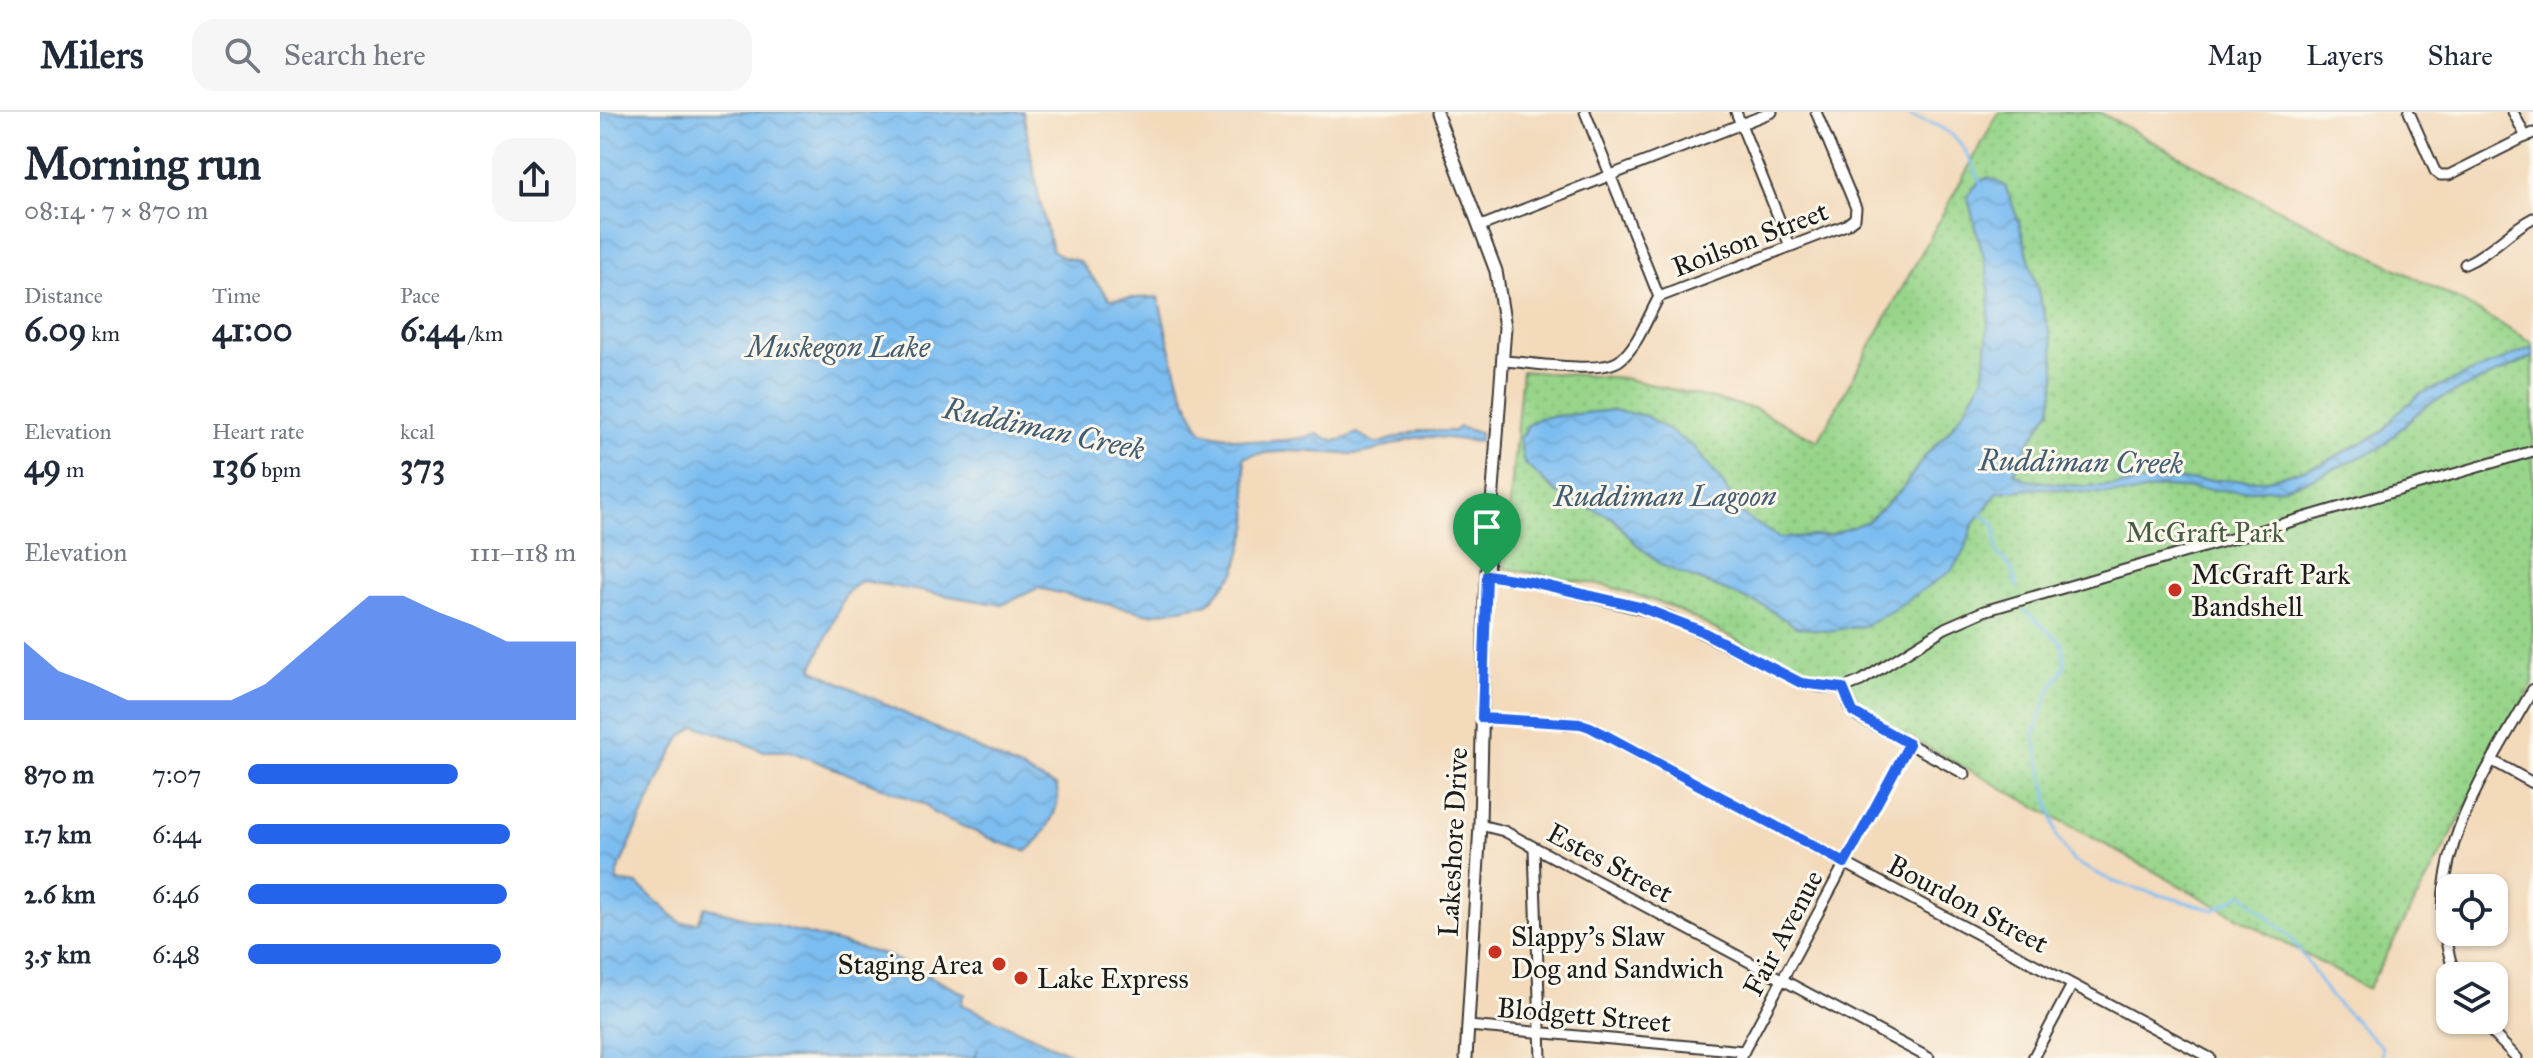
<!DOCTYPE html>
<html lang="en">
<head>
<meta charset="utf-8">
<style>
  :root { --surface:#fff; --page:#f6f6f7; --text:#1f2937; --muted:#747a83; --line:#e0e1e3; --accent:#2563eb }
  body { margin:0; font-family:"IM FELL Great Primer",serif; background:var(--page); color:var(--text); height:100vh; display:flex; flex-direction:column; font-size:30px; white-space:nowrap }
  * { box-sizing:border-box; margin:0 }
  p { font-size:26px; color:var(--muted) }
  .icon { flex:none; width:44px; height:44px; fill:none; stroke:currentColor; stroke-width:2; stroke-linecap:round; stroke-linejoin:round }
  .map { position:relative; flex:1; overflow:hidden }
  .panel { display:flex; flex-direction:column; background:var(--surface); width:600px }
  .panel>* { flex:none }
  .tools { position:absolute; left:1836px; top:762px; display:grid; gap:16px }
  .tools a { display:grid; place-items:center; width:72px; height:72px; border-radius:16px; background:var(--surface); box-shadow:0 2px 6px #0004; font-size:40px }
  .pin { position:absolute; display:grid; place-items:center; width:68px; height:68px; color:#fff; margin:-82px -34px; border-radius:50% 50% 50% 0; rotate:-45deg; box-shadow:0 0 8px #0007 }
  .pin .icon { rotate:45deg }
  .round { display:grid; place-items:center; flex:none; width:84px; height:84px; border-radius:24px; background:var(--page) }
  .summary { display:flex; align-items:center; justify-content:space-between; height:136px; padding:0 24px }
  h1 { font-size:44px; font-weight:700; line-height:60px }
  .metrics { display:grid; grid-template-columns:repeat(3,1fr); gap:12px; height:136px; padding:8px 24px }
  .metrics div { display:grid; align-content:center }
  .metrics b { font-size:34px; font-weight:700 }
  .metrics small { font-size:22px; font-weight:400 }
  .metrics p { font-size:22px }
  .chart { height:224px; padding:16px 24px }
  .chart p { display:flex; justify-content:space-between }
  .chart svg { width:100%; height:144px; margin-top:8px; fill:var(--accent); opacity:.7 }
  ul { padding:0 24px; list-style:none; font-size:26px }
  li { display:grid; grid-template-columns:128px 96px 1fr; align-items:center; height:60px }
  li i { height:20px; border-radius:10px; background:var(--accent) }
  header { display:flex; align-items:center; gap:48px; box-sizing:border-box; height:112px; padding:0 40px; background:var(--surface); border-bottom:2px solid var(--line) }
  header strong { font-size:38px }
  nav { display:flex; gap:44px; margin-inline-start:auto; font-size:28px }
  .search { width:560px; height:72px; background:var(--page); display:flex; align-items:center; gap:20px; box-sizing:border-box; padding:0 28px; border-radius:24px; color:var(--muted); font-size:30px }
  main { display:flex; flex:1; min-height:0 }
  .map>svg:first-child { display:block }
  .park { fill:url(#park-dots); stroke:#5a7853; stroke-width:2 }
  .water { fill:url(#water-waves); stroke:#4c6c86; stroke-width:2 }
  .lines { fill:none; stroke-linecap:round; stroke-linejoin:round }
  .stream { stroke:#7cbdf1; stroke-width:3 }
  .ferry { stroke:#425c71; stroke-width:2; stroke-dasharray:10 8; stroke-linecap:butt }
  .minor-casing { stroke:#3c3834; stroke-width:13 }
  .major-casing { stroke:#3c3834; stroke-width:15 }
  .minor { stroke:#fff; stroke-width:9 }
  .major { stroke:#fff; stroke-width:11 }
  .route-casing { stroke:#fff; stroke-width:16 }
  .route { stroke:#2563eb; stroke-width:10 }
  .poi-dot { fill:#c8321e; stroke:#fbf7ec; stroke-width:3 }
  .labels { text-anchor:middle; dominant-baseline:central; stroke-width:6; stroke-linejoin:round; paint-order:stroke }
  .street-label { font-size:28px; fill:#1c1c1c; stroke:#fbf7ec }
  .park-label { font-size:28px; fill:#475d42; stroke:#fbf7ec }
  .poi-label { font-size:28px; fill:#1c1c1c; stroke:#fbf7ec; text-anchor:start }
  .water-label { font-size:30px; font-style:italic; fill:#425c71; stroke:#fbf7ec }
</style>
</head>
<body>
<header>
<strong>Milers</strong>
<div class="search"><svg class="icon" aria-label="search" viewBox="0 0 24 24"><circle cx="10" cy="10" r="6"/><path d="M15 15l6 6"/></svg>Search here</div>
<nav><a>Map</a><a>Layers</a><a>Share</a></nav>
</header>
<main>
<section class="panel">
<div class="summary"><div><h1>Morning run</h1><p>08:14 · 7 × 870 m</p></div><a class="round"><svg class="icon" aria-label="share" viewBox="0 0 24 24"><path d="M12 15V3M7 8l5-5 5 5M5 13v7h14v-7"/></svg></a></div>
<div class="metrics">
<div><p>Distance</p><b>6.09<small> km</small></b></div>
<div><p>Time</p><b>41:00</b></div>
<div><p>Pace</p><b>6:44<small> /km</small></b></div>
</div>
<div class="metrics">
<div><p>Elevation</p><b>49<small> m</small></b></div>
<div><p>Heart rate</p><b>136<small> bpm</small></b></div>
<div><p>kcal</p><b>373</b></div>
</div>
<div class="chart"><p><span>Elevation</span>111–118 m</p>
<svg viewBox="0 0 160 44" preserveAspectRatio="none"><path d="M0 44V20L10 29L20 33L30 38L40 38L50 38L60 38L70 33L80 24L90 15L100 6L110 6L120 11L130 15L140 20L150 20L160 20V44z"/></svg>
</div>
<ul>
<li><b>870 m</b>7:07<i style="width:64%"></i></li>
<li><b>1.7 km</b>6:44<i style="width:80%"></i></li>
<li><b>2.6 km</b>6:46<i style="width:79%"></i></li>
<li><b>3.5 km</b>6:48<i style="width:77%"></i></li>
</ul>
</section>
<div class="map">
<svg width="1933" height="946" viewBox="0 0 1933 946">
  <defs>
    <pattern id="park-dots" width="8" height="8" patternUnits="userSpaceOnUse" patternTransform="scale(2)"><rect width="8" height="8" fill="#97d58a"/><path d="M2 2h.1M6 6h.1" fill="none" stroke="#82b676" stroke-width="1.8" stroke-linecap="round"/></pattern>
    <pattern id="water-waves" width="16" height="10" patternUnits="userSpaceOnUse" patternTransform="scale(2)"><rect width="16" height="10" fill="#7cbdf1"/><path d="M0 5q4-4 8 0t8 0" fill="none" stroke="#6ba2ce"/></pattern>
  </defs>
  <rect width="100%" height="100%" fill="#fbf7ec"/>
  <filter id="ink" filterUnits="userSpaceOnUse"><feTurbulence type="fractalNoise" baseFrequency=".0125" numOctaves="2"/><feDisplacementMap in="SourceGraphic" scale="16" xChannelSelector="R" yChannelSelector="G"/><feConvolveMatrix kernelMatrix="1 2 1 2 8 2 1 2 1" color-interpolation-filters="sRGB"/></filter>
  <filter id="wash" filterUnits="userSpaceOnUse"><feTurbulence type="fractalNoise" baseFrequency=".006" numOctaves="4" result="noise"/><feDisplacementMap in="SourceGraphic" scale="32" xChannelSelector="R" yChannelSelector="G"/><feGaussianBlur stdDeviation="1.8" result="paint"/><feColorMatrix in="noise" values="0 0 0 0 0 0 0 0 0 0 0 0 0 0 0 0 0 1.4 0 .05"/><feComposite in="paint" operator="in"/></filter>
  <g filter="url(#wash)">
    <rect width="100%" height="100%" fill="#f3dabb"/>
    <!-- park -->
    <path class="park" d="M1399 0H1499L1656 86 1859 188 1933 231V571L1768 877 1269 603 1260 594 1248 567 1206 563 1067 493 1007 474 904 456 922 259 1023 266 1156 297 1218 329Z"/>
    <!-- water -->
    <g class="water">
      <path d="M0 0H423L440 90 452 138 462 145 479 149 510 187 558 185C571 235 575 274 602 320 640 329 679 334 717 322 734 331 741 330 757 321L776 332 818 319H854L859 315 880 321V330C861 328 828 322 811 327 790 332 771 343 750 342 710 341 684 335 644 345L649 412 635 461 608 492 550 502 438 476 402 493 262 469 246 481 212 557 456 674C464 693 443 727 427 739L398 730 333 701 327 693 190 639H162L139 628 96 614 82 624 65 654 17 760V769L37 772 81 811 98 810 105 795 289 844 365 882 361 892 480 946H0Z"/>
      <path d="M1389 65 1405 74 1419 110 1452 230 1456 265 1451 297 1427 334 1414 361 1427 368 1480 374H1514L1554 368H1667L1721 352 1782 320 1796 302 1820 282 1933 235V245L1826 293 1780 336 1712 367 1683 376 1638 379 1562 375 1531 382 1489 381 1444 376 1398 380 1373 413 1365 438 1351 459 1290 500 1264 514 1227 519 1196 515 1166 495 1063 454 1034 430 1013 406 957 381 924 351 919 325 924 322 927 314 939 306 1013 298 1046 304 1094 335 1120 367 1141 402 1180 426 1230 423 1268 409 1302 377 1325 344 1349 319 1367 294 1384 264 1390 184 1386 154 1367 83 1380 69Z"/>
    </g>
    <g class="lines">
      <!-- stream -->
      <g class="stream">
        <path d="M1309 0 1312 5C1355 16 1364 31 1381 71"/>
        <path d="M1381 402 1395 412 1397 441 1411 455 1417 475"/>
        <path d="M1424 498 1462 531 1465 553 1449 581 1434 623 1457 725 1473 749 1514 770 1614 798 1643 782 1691 826 1731 885 1782 935V946"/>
      </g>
      <!-- ferry -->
      <path class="ferry" d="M374 946 380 933"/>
    </g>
  </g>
  <g filter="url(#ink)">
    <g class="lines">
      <!-- minor casing -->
      <g class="minor-casing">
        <g id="minor">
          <path d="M1136 0 1190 134"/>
          <path d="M1809 0 1835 59 1840 63H1849L1933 21"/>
          <path d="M1913 0 1926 25"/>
          <path d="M881 114 1172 0"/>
          <path d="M1865 152C1891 141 1908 119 1933 106"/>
          <path d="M1059 185 1246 113 1255 106 1256 96 1216 0"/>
          <path d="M904 249C929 250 1001 263 1020 248 1038 234 1048 204 1059 185L985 0"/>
          <path d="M887 463 931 470 1068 504 1201 571 1222 575 1243 576 1261 569 1345 516 1384 499 1933 339"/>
          <path d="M1243 576 1250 596 1257 604 1365 662"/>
          <path d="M882 606 981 612 990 615 1610 946"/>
          <path d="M1893 649 1933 671"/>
          <path d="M880 713 904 719 1329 946"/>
          <path d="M934 736 941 946"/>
          <path d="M1856 864C1814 758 1883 666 1933 577"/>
          <path d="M1880 908 1917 946"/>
          <path d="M868 914 1144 939"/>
          <path d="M1140 946 1309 632"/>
          <path d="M1433 946 1472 873"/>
        </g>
      </g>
      <!-- major casing -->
      <g class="major-casing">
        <path id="major" d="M836 0 896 159 905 215 885 487 880 713 866 946"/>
      </g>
      <!-- minor -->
      <use href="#minor" class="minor"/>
      <!-- major -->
      <use href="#major" class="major"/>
    </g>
  </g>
  <g class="lines" filter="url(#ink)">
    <!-- route casing -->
    <g class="route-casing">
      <path id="route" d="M887 463 931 470 1040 495 1099 518 1201 571 1243 576 1253 600 1309 632 1245 751 990 615 981 612 882 606Z"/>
    </g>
    <!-- route -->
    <use href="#route" class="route"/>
  </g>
  <!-- markers -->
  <g class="poi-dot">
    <circle cx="1575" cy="478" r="8"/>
    <circle cx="895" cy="840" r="8"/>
    <circle cx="399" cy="852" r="8"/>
    <circle cx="421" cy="866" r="8"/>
  </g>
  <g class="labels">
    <!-- street labels -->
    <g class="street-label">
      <text transform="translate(1150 127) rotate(-21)">Roilson Street</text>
      <text transform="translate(853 730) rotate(-87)">Lakeshore Drive</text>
      <text transform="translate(1010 751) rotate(28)">Estes Street</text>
      <text transform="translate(1368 792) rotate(28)">Bourdon Street</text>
      <text transform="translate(1183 821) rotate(-62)">Fair Avenue</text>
      <text transform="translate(984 903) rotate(5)">Blodgett Street</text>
    </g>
    <!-- park labels -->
    <g class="park-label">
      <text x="1605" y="420">McGraft Park</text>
    </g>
    <!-- poi labels -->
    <g class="poi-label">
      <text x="1591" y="462">McGraft Park<tspan x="1591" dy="32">Bandshell</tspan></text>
      <text x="911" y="824">Slappy’s Slaw<tspan x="911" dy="32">Dog and Sandwich</tspan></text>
      <text x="383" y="852" text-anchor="end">Staging Area</text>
      <text x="437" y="866">Lake Express</text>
    </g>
    <!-- water labels -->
    <g class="water-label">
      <text x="238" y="235">Muskegon Lake</text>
      <text transform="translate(444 317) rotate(12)">Ruddiman Creek</text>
      <text transform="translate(1481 350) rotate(1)">Ruddiman Creek</text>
      <text x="1065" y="384">Ruddiman Lagoon</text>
    </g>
  </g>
</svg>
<div class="tools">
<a><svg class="icon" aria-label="locate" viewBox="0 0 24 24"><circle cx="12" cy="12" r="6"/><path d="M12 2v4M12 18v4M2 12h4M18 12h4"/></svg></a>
<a><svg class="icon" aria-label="layers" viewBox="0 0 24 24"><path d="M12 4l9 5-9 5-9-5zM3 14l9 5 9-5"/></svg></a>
</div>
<div class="pin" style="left:887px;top:463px;background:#1e9e55"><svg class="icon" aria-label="arrive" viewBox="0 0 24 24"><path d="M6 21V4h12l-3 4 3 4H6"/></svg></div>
</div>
</main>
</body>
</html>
